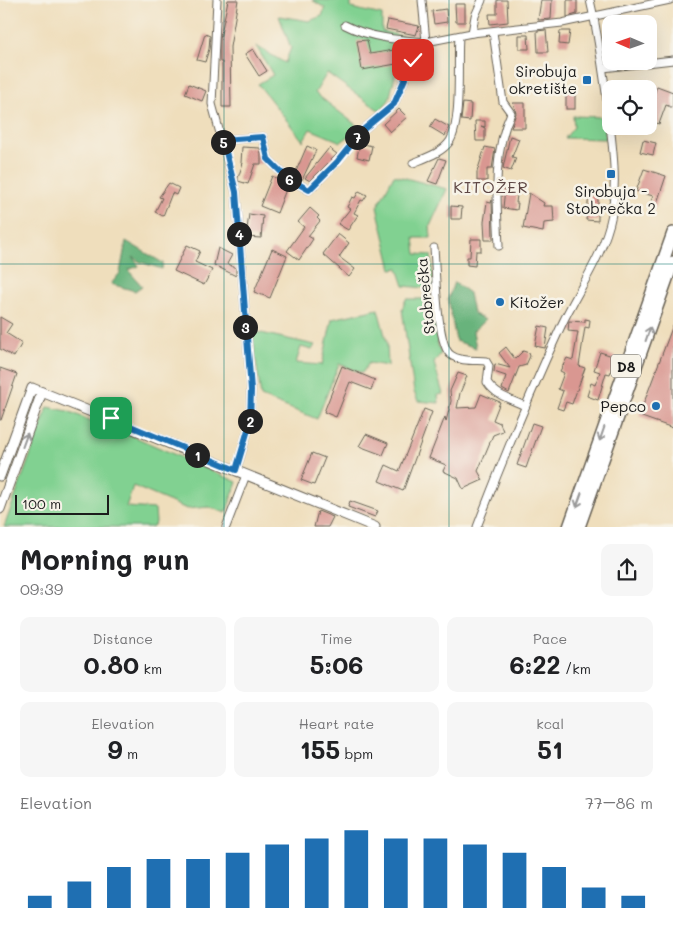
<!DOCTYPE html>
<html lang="en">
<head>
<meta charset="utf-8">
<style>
  :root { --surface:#fff; --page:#f6f6f6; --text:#202124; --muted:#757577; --accent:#1f6fb2 }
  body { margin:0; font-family:Mali,sans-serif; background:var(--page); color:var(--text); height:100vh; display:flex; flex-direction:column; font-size:19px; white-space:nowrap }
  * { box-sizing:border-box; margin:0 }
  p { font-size:16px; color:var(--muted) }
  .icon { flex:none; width:28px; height:28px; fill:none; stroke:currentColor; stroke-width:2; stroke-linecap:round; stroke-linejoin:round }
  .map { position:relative; height:527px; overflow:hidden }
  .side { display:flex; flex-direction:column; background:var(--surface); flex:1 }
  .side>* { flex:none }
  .needle { width:32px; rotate:272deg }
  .tools { position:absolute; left:602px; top:15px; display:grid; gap:10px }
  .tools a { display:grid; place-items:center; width:55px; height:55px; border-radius:10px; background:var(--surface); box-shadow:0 5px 20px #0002; font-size:25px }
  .scale { position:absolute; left:15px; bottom:12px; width:94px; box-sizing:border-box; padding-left:5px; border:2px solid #1c1c1c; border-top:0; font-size:14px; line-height:18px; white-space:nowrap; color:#1c1c1c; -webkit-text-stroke:4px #f7f3e8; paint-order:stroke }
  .pin { position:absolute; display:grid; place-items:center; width:42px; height:42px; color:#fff; margin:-21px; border-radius:10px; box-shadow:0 2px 8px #0006 }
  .km { position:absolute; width:25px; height:25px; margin:-12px; border-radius:50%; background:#222; color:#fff; font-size:14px; line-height:25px; text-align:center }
  .round { display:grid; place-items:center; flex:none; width:52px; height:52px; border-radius:10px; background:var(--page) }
  .headline { display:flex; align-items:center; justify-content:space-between; height:85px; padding:0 20px }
  h1 { font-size:28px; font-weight:800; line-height:38px }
  .metrics { display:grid; grid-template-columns:repeat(3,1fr); gap:8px; height:85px; padding:5px 20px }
  .metrics div { display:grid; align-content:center; border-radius:10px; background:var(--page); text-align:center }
  .metrics b { font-size:25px; font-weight:800 }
  .metrics small { font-size:14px; font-weight:400 }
  .metrics p { font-size:14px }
  .chart { height:140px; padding:10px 20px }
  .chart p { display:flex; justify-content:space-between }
  .chart svg { width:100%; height:90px; margin-top:5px; stroke:var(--accent); stroke-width:6 }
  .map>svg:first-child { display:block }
  .green { fill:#81d191; stroke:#4e7656 }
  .forest { fill:#68b37b; stroke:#42684c }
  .building { fill:#d99791 }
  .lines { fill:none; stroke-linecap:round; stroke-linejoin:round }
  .minor-casing { stroke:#666054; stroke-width:9 }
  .tertiary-casing { stroke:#666054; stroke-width:11 }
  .trunk-casing { stroke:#666054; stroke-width:14 }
  .minor { stroke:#fff; stroke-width:7 }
  .tertiary { stroke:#fff; stroke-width:9 }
  .trunk { stroke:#fff; stroke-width:11 }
  .oneway { stroke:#999 }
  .route-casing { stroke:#fff; stroke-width:10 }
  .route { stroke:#1f6fb2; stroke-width:6 }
  .grid { fill:none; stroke:#0f766e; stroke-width:1; stroke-opacity:0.55 }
  .poi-dot { fill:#1f6fb2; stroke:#f7f3e8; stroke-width:2 }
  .labels { text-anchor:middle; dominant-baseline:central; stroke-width:5; stroke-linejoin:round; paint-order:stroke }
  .shield { fill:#f7f3e8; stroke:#5e5c59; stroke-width:1 }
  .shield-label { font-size:14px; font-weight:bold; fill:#1c1c1c }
  .poi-label { font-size:15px; fill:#1c1c1c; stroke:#f7f3e8; text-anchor:end }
  .street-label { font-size:15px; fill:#1c1c1c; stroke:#f7f3e8 }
  .neighbourhood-label { font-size:16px; letter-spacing:1px; fill:#5e4745; stroke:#f7f3e8 }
</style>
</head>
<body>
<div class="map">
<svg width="673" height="527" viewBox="0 0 673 527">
  <rect width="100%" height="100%" fill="#f7f3e8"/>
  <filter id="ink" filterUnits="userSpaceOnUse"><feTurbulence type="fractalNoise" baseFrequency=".02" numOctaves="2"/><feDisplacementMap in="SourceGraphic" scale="10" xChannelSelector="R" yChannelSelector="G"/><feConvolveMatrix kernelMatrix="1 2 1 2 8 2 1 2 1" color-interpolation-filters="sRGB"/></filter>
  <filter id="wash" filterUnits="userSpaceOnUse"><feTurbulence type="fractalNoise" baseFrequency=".0096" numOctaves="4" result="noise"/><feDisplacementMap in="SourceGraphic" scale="20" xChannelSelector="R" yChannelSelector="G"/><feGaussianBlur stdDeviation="1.12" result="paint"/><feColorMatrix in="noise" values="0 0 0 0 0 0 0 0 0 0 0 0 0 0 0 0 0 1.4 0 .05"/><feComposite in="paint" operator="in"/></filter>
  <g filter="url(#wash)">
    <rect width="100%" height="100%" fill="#efdebc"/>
    <!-- green -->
    <g class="green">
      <path d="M312 0H351V8L382 15V31L418 40 395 76 389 100 380 111 327 73 315 93 360 128 341 142 310 129 303 141 258 84 273 75 256 46 285 63 291 48 279 16 309 21 322 16 325 8Z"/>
      <path d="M573 116 604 117 606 139 565 138 574 127Z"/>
      <path d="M394 175 447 189 430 226 431 238H414L416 254 431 255 434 289 404 286 398 268 392 269 377 207Z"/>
      <path d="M406 299H432L435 303 443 340 437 342 441 353 434 363 443 394 438 395 439 403 418 401 414 392 402 309Z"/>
      <path d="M378 309 387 343 388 366 369 363 362 373 339 364 317 419 261 397 252 331 315 345 312 350 301 347 296 363 322 365 332 319Z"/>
      <path d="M48 407 68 411 96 423 101 422 237 482 226 513 209 507 187 509 133 486 126 507 155 509 156 523 152 527H4Z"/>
    </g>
    <!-- forest -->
    <g class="forest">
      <path d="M126 241 163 263 162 269 140 262 133 257 139 266 128 270 142 286 135 291 111 284 120 273Z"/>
      <path d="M454 282 469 293 473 313 485 320 473 331 476 348 456 341 448 299Z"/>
    </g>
    <g id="blocks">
      <!-- building -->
      <g class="building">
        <path d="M228 0H238L230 47 231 107H222V62H220V39Z"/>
        <path d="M497 0H507L508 22 490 24 489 14H497Z"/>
        <path d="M541 0H552L551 19 538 20Z"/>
        <path d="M567 0H577V14L567 17Z"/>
        <path d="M455 4H465V22H456Z"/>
        <path d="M446 9 447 22 434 24 432 11Z"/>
        <path d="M388 20 419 26 416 35 386 29Z"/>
        <path d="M546 30 548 52H538L537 31Z"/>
        <path d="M560 31H570L568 45 559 44Z"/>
        <path d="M205 34 210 36 209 49 205 62 197 60Z"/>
        <path d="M519 35H528L529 49H519Z"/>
        <path d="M367 40 370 54 400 49 402 63 362 70 357 41Z"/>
        <path d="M253 49 267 71 259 76 245 54Z"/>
        <path d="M189 84 206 91 202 101 185 94Z"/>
        <path d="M657 86 673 92V108L666 105 659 124 649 120V109Z"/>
        <rect x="566" y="89" width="9" height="20"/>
        <path d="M463 103 471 104 470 121 461 120Z"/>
        <path d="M513 103H525V128H511L516 113Z"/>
        <path d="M399 109 407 117 390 132 383 124Z"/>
        <path d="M435 119 449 127 445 136 430 127Z"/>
        <path d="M475 121H485V127L481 126 485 128V141H476Z"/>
        <path d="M510 136 519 139 512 157 516 158 511 171 503 168Z"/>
        <path d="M643 140 656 143 653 155 640 152Z"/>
        <path d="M360 143 372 146 369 160 357 157Z"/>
        <path d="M307 146 316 150 302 180 294 176Z"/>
        <path d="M242 147 260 148 261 154V164H255L248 184 238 181V178L243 163H241Z"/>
        <path d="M485 147 495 149 492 169H487V181H477V172Z"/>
        <path d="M329 148 337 154 310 181 305 178Z"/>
        <path d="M439 158 446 160 437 184 428 181Z"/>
        <path d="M644 169 666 176 655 209 649 207 653 196 636 191Z"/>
        <path d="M272 176 288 184 277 213 260 206Z"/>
        <path d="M169 183 179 188 176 195 172 193 163 216 155 212 162 198 159 197Z"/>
        <path d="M518 187 516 203H518L517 210 503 208 505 188Z"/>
        <path d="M359 191 367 195 363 201 361 200 354 213 358 215 348 230 338 224 350 209 347 207 352 197 355 198Z"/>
        <path d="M529 193 544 203 543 206H553L554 222 544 223 543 232 523 228Z"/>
        <path d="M589 195 598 196V221L586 220Z"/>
        <path d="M492 200 493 240H485L484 222 487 202 491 203Z"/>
        <path d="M451 206 462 207 461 219H451Z"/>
        <path d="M310 208 319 216 317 218 320 221 308 236 313 239 299 260 287 251 304 227 298 222Z"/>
        <path d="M249 214 263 216 261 238 246 237Z"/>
        <path d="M338 234 349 243 339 257 355 269 349 277 323 254Z"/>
        <path d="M471 239H481V251H476L475 266 467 265V257H470Z"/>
        <path d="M187 245 200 251 195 262 212 270 204 285 174 271Z"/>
        <path d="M218 248 232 255 227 264 236 268V276L214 265Z"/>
        <path d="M272 249 287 256 270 298 254 292Z"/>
        <path d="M0 317 12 324 6 333 22 343 14 357 0 349Z"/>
        <path d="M585 319 590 320 589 328 585 327 579 366 585 368 572 404 566 402 563 410 557 408 563 391 558 389 564 373 560 371 567 358 573 360 578 332 568 331 569 321 585 322Z"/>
        <path d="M673 325V428L639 416Z"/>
        <path d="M539 326 548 328 545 348 535 346Z"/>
        <path d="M506 347 515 359 523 351 529 353 530 356 526 365 519 367 509 393 502 389 506 376 494 372 495 364 510 368 499 353Z"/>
        <path d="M600 352 616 357 610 374 606 373 598 400 587 396 591 383 595 385 600 372 594 370Z"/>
        <path d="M342 366 375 380 371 390 350 382 336 417 324 412Z"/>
        <path d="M0 368 17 374 1 420H0Z"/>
        <path d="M458 373 467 376 460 393 457 408 476 407 481 394 500 402 493 420 500 423 503 431 493 435 478 471 483 480 463 489 458 478 443 471 446 465 429 458 445 417 446 422 451 401 450 391Z"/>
        <path d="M424 409 432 412 403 491 379 481 386 465 399 471Z"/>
        <path d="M532 423 541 426 526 468 517 465Z"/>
        <path d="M366 434 388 443 383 455 359 446Z"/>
        <path d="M312 453 325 458 314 485 301 480Z"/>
        <path d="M350 501 378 511 375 517 348 507Z"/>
        <path d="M318 511 333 517 328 527H314Z"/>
      </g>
    </g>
  </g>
  <g filter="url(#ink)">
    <use href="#blocks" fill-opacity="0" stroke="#666054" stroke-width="1"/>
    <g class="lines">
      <!-- minor casing -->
      <g class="minor-casing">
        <g id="minor">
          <path d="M217 0 212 104 236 192 251 389 250 423 236 471"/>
          <path d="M345 25C370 38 399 40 426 42L422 0"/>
          <path d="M493 32 503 102 511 113C492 153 497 202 499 246"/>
          <path d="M472 33 475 16 482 0"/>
          <path d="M603 68 673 60"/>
          <path d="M223 140 263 137 268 159 286 177 309 190 338 161 364 129 394 104 413 60 426 42 472 33 562 23 670 0"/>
          <path d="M413 163C425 158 442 153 450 141 462 121 457 62 459 36"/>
          <path d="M434 248C436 268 436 345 451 355 460 362 476 360 486 361L489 366 487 382C496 396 510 399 525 406"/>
          <path d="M226 527 246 475"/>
          <path d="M477 527C503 459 531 391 562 324 579 288 604 255 612 214 617 181 613 149 609 116 604 77 599 38 590 0"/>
        </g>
      </g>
      <!-- tertiary casing -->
      <g class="tertiary-casing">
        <g id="tertiary">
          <path d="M0 476 32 388 375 527"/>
          <path d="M0 509 42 392"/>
        </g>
      </g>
      <!-- trunk casing -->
      <g class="trunk-casing">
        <g id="trunk">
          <path d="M569 527 673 233"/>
          <path d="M579 527 673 262"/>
        </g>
      </g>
      <!-- minor -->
      <use href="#minor" class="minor"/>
      <!-- tertiary -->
      <use href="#tertiary" class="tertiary"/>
      <!-- trunk -->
      <use href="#trunk" class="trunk"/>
    </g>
    <!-- one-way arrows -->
    <defs><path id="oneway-shaft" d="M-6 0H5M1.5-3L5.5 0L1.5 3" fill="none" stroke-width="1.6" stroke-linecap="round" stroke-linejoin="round" transform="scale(1.25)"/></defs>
    <g class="oneway">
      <use href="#oneway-shaft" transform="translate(648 334) rotate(-71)"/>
      <use href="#oneway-shaft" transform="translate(602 434) rotate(109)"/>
      <use href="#oneway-shaft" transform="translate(25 440) rotate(-70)"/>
      <use href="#oneway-shaft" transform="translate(579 500) rotate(110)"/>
    </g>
  </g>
  <g class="lines" filter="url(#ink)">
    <!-- route casing -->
    <g class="route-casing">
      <path id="route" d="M111 418 236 470 250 423 251 390 236 192 223 140 263 137 268 159 286 177 309 190 338 161 364 129 394 104 413 60"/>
    </g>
    <!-- route -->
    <use href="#route" class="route"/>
  </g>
  <!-- grid -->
  <path class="grid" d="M224 0V527M449 0V527M0 264H673"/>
  <!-- markers -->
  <g class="poi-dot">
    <rect x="582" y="75" width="10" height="10" rx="2.5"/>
    <rect x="606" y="169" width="10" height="10" rx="2.5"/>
    <circle cx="500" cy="302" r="5"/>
    <circle cx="656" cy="406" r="5"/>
  </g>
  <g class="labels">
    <!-- shield labels -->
    <rect class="shield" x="611" y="354.5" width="30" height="23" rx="4"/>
    <g class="shield-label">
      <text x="626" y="366">D8</text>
    </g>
    <!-- poi labels -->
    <g class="poi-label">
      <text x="577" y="71">Sirobuja<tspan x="577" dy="17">okretište</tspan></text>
      <text x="611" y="191" text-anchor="middle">Sirobuja -<tspan x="611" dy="17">Stobrečka 2</tspan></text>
      <text x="510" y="302" text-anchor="start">Kitožer</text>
      <text x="646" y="406">Pepco</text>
    </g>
    <!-- street labels -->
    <g class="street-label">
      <text transform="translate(425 296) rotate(-96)">Stobrečka</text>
    </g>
    <!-- neighbourhood labels -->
    <g class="neighbourhood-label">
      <text x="491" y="186">KITOŽER</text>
    </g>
  </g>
</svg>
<div class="tools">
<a><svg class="needle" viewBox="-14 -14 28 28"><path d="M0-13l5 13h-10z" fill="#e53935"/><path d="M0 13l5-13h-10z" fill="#757577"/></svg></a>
<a><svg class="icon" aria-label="locate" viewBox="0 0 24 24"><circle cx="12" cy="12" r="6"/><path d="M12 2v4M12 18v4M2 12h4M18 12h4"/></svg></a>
</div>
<div class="scale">100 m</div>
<div class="pin" style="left:111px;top:418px;background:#1e9e55"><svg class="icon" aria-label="arrive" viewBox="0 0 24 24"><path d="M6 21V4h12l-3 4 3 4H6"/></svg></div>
<div class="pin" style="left:413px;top:60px;background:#d93025"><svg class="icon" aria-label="check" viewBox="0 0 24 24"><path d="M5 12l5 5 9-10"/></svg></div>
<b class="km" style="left:197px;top:455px">1</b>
<b class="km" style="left:250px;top:421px">2</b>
<b class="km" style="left:245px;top:327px">3</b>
<b class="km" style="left:239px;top:234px">4</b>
<b class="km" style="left:223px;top:142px">5</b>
<b class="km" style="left:289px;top:179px">6</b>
<b class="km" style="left:357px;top:137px">7</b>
</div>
<section class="side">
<div class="headline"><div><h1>Morning run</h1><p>09:39</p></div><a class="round"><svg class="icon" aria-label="share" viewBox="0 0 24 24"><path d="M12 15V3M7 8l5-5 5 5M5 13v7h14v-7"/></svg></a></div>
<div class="metrics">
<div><p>Distance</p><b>0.80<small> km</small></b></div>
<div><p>Time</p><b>5:06</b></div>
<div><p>Pace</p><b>6:22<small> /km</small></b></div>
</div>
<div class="metrics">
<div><p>Elevation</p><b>9<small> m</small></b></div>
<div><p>Heart rate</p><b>155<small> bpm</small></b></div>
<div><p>kcal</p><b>51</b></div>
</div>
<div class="chart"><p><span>Elevation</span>77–86 m</p>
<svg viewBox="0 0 160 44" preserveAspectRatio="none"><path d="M5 44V38M15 44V31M25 44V24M35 44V20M45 44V20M55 44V17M65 44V13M75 44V10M85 44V6M95 44V10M105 44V10M115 44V13M125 44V17M135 44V24M145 44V34M155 44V38"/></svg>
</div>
</section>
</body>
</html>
